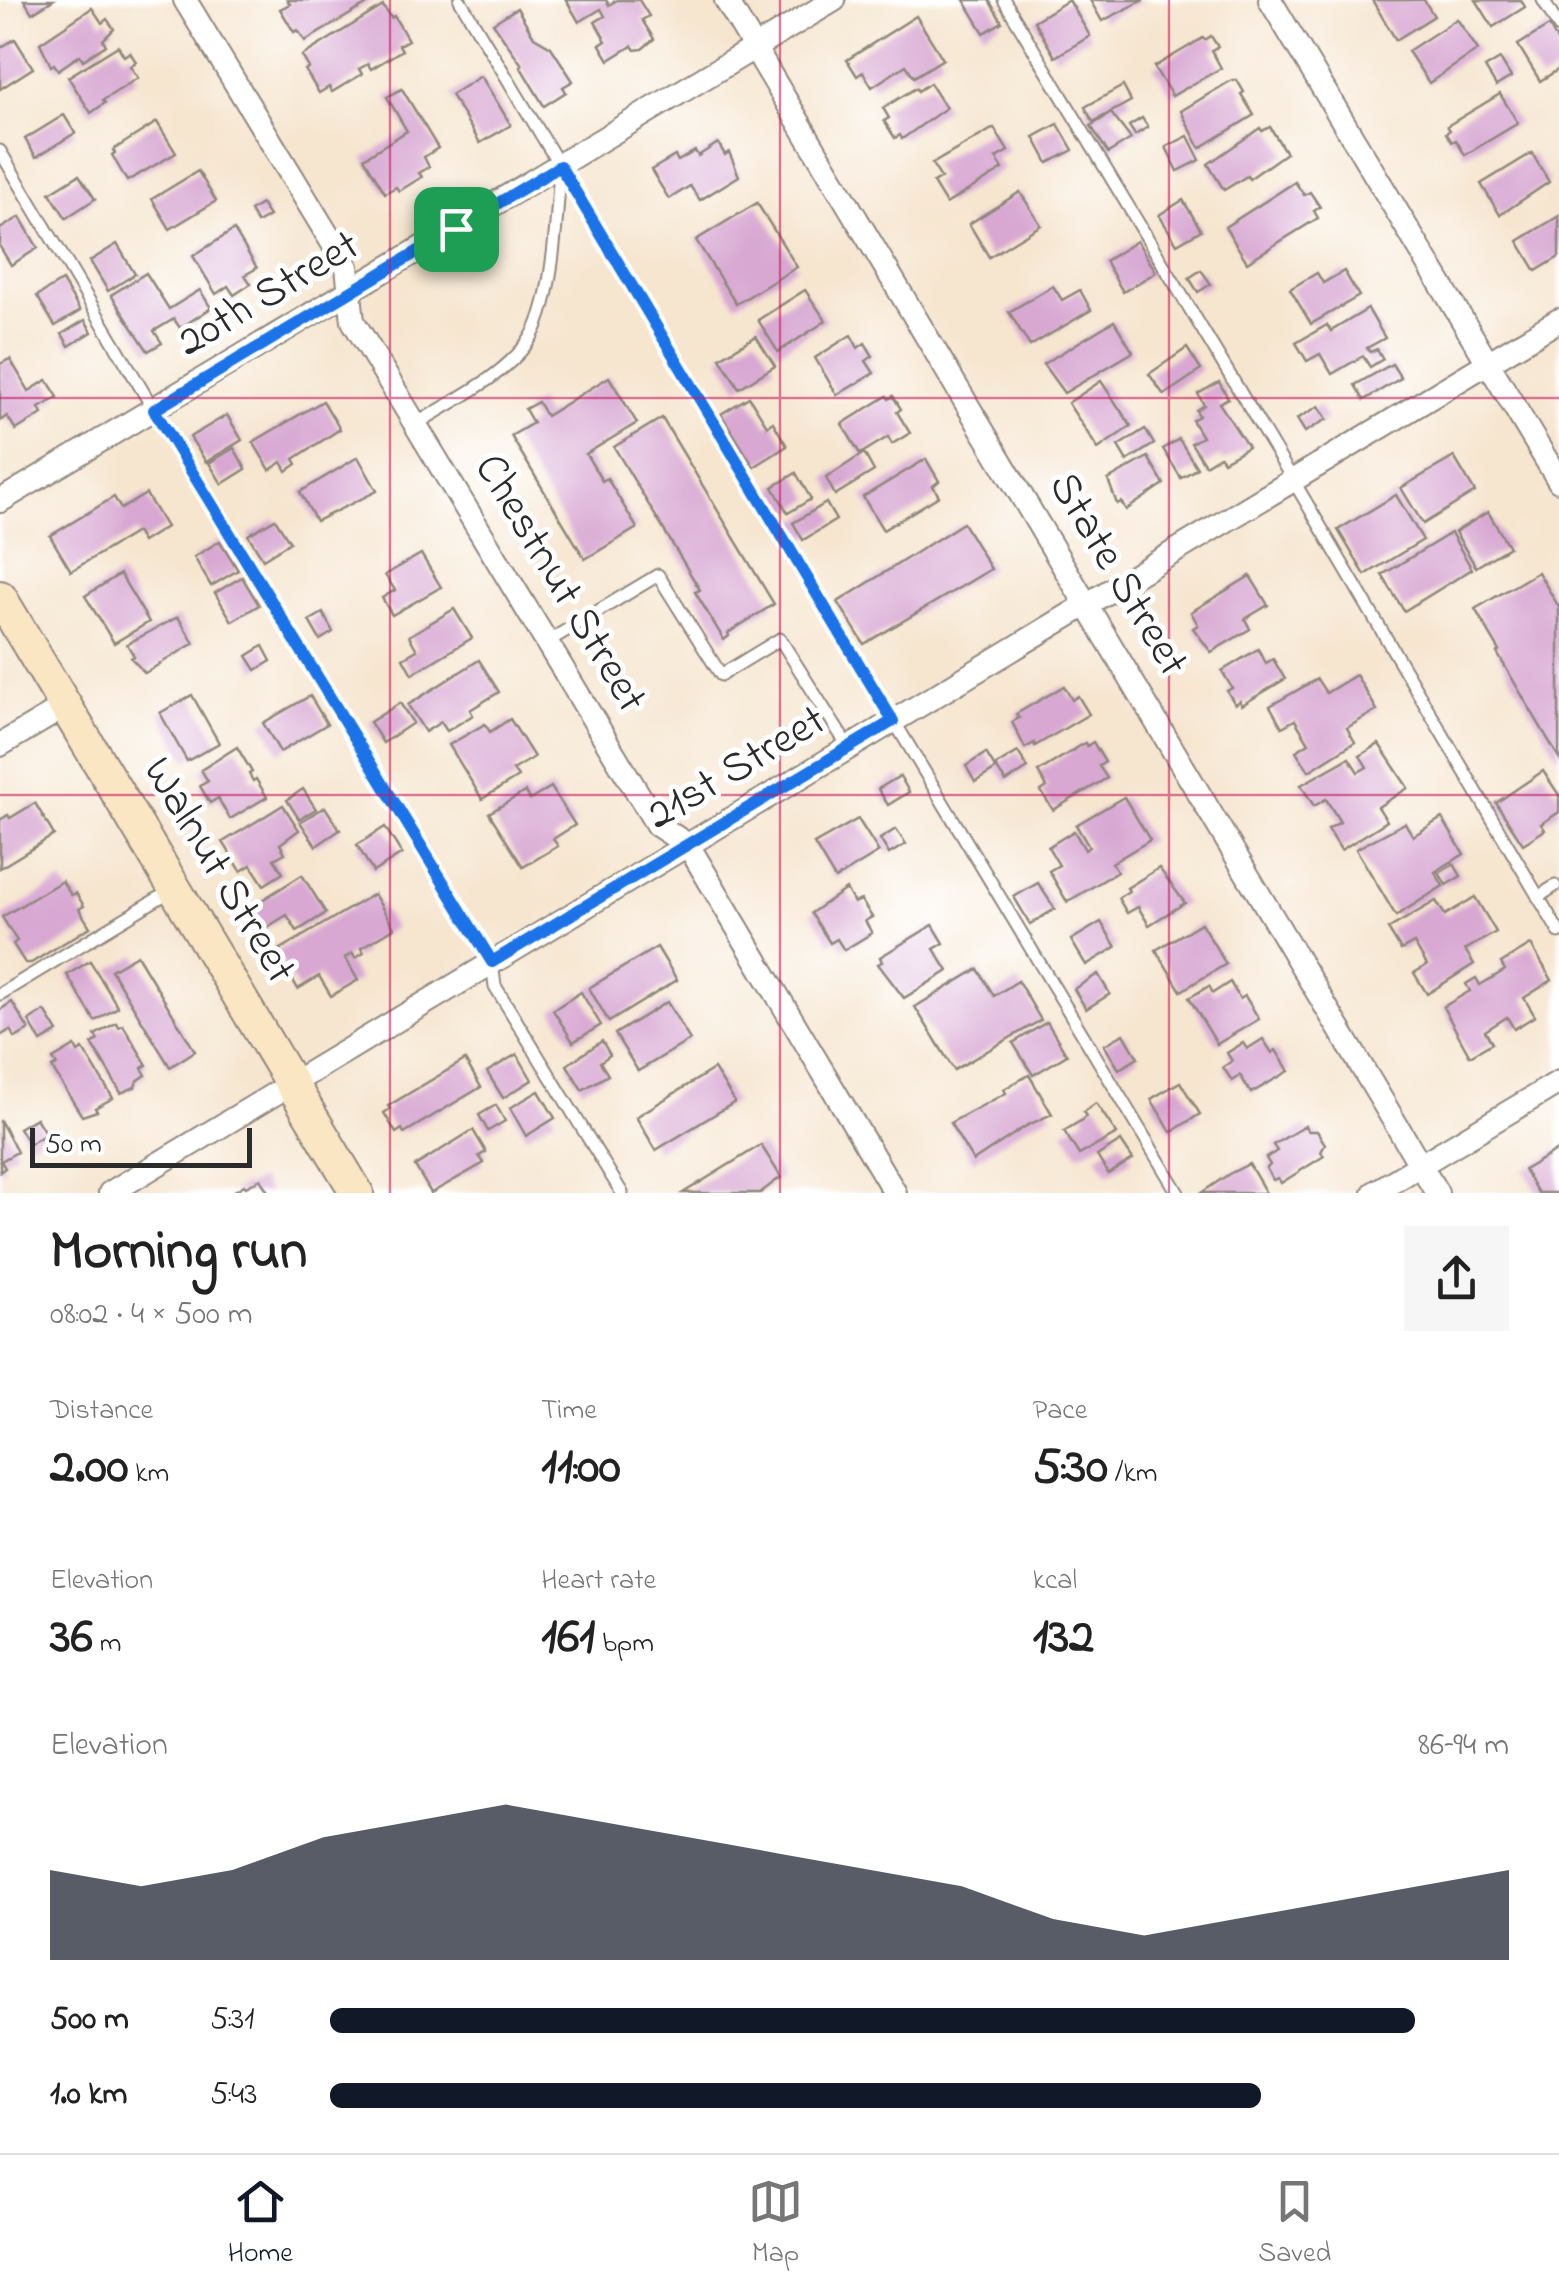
<!DOCTYPE html>
<html lang="en">
<head>
<meta charset="utf-8">
<style>
  :root { --surface:#fff; --page:#f6f6f6; --text:#222; --muted:#767676; --line:#e0e0e0; --accent:#111827 }
  body { margin:0; font-family:"Indie Flower",sans-serif; background:var(--page); color:var(--text); height:100vh; display:flex; flex-direction:column; font-size:38px; white-space:nowrap }
  * { box-sizing:border-box; margin:0 }
  p { font-size:32px; color:var(--muted) }
  .icon { flex:none; width:55px; height:55px; fill:none; stroke:currentColor; stroke-width:2; stroke-linecap:round; stroke-linejoin:round }
  .map { position:relative; height:1193px; overflow:hidden }
  .panel { display:flex; flex-direction:column; background:var(--surface); flex:1 }
  .panel>* { flex:none }
  .scale { position:absolute; left:30px; bottom:25px; width:222px; box-sizing:border-box; padding-left:10px; border:5px solid #2b2b2b; border-top:0; font-size:28px; line-height:35px; white-space:nowrap; color:#2b2b2b; -webkit-text-stroke:8px #fff; paint-order:stroke }
  .pin { position:absolute; display:grid; place-items:center; width:85px; height:85px; color:#fff; margin:-42px; border-radius:20px; box-shadow:0 5px 15px #0006 }
  .round { display:grid; place-items:center; flex:none; width:105px; height:105px; border-radius:0px; background:var(--page) }
  .summary { display:flex; align-items:center; justify-content:space-between; height:170px; padding:0 50px }
  h1 { font-size:55px; font-weight:700; line-height:75px }
  .metrics { display:grid; grid-template-columns:repeat(3,1fr); gap:15px; height:170px; padding:10px 50px }
  .metrics div { display:grid; align-content:center }
  .metrics b { font-size:50px; font-weight:700 }
  .metrics small { font-size:28px; font-weight:400 }
  .metrics p { font-size:28px }
  .chart { height:280px; padding:20px 50px }
  .chart p { display:flex; justify-content:space-between }
  .chart svg { width:100%; height:180px; margin-top:10px; fill:var(--accent); opacity:.7 }
  ul { padding:0 50px; list-style:none; font-size:32px }
  li { display:grid; grid-template-columns:160px 120px 1fr; align-items:center; height:75px }
  li i { height:25px; border-radius:12px; background:var(--accent) }
  .dock { display:flex; justify-content:space-around; align-items:center; height:140px; border-top:2px solid var(--line); background:var(--surface); font-size:28px; color:var(--muted) }
  .dock a { display:grid; justify-items:center; gap:5px }
  .dock .active { color:var(--accent) }
  .map>svg:first-child { display:block }
  .building { fill:#d8a8d3 }
  .lines { fill:none; stroke-linecap:round; stroke-linejoin:round }
  .service-casing { stroke:#90887d; stroke-width:15 }
  .minor-casing { stroke:#90887d; stroke-width:26 }
  .secondary-casing { stroke:#90887d; stroke-width:36 }
  .service { stroke:#fff; stroke-width:11 }
  .minor { stroke:#fff; stroke-width:22 }
  .secondary { stroke:#fbe6c4; stroke-width:32 }
  .route-casing { stroke:#fff; stroke-width:20 }
  .route { stroke:#1a73e8; stroke-width:12 }
  .grid { fill:none; stroke:#c2185b; stroke-width:2.5; stroke-opacity:0.55 }
  .labels { text-anchor:middle; dominant-baseline:central; stroke-width:10; stroke-linejoin:round; paint-order:stroke }
  .street-label { font-size:45px; fill:#2b2b2b; stroke:#fff }
</style>
</head>
<body>
<div class="map">
<svg width="1559" height="1193" viewBox="0 0 1559 1193">
  <rect width="100%" height="100%" fill="#fff"/>
  <filter id="ink" filterUnits="userSpaceOnUse"><feTurbulence type="fractalNoise" baseFrequency=".01" numOctaves="2"/><feDisplacementMap in="SourceGraphic" scale="20" xChannelSelector="R" yChannelSelector="G"/><feConvolveMatrix kernelMatrix="1 2 1 2 8 2 1 2 1" color-interpolation-filters="sRGB"/></filter>
  <filter id="wash" filterUnits="userSpaceOnUse"><feTurbulence type="fractalNoise" baseFrequency=".0048" numOctaves="4" result="noise"/><feDisplacementMap in="SourceGraphic" scale="40" xChannelSelector="R" yChannelSelector="G"/><feGaussianBlur stdDeviation="2.25" result="paint"/><feColorMatrix in="noise" values="0 0 0 0 0 0 0 0 0 0 0 0 0 0 0 0 0 1.4 0 .05"/><feComposite in="paint" operator="in"/></filter>
  <g filter="url(#wash)">
    <rect width="100%" height="100%" fill="#f6e5cf"/>
    <g id="blocks">
      <!-- building -->
      <g class="building">
        <path d="M24 0H53L32 13Z"/>
        <path d="M287 0H374L305 41 298 30 294 32 280 9 290 4Z"/>
        <path d="M566 0H606L609 5 617 0H639L649 16 642 20 654 39 642 49 635 50 632 46 609 60 600 45 606 41 595 22 605 16 601 9 579 22Z"/>
        <path d="M964 0H989L1002 22 984 33Z"/>
        <path d="M1069 0 1090 36 1055 57 1034 21Z"/>
        <path d="M1090 0H1144L1102 21Z"/>
        <path d="M1372 0H1424L1434 16 1396 40Z"/>
        <path d="M1476 0H1521L1525 7 1493 27Z"/>
        <path d="M383 6 391 18 394 16 408 40 399 45 402 50 371 69 368 64 359 69 362 74 332 92 329 87 319 93 305 70 309 68 302 56Z"/>
        <path d="M92 8 102 23 107 19 114 29 103 40 106 45 83 60 80 55 58 70 54 64 51 66 40 43Z"/>
        <path d="M517 8 534 37 551 47 573 81 563 87 566 92 544 106 520 66 522 65 493 23Z"/>
        <path d="M916 16 943 59 914 77 906 65 872 87 863 72 857 76 847 60Z"/>
        <path d="M1457 19 1478 50 1429 83 1408 51Z"/>
        <path d="M1549 26 1559 44V69L1540 81 1518 45Z"/>
        <path d="M1211 36 1218 47 1212 51 1221 68 1172 96 1154 67 1203 38 1205 40Z"/>
        <path d="M15 39 33 68 0 89V48Z"/>
        <path d="M118 46 124 56 130 52 136 62 130 66 138 78 103 100 105 103 91 113 68 77Z"/>
        <path d="M1500 59 1511 77 1496 86 1485 68Z"/>
        <path d="M481 76 511 125 480 143 451 95Z"/>
        <path d="M1232 80H1237L1244 92 1241 94 1254 115 1200 148 1181 111Z"/>
        <path d="M930 83 946 108 902 139 900 135 895 138 884 121 889 118 883 108 916 88 918 91Z"/>
        <path d="M1123 86 1131 101 1093 122 1085 107Z"/>
        <path d="M402 89 438 148 424 157 429 167 419 173 422 177 399 191 396 187 385 193 364 158 407 131 387 97Z"/>
        <path d="M1500 94 1518 123 1465 155 1456 140 1452 142 1446 133 1450 130 1447 126Z"/>
        <path d="M1111 113 1131 139 1108 153 1091 126Z"/>
        <path d="M64 115 75 133 36 157 25 139Z"/>
        <path d="M1142 118 1148 127 1135 135 1129 126Z"/>
        <path d="M157 122 176 153 127 181 112 155 115 153 113 150Z"/>
        <path d="M1058 124 1073 150 1048 163 1034 137Z"/>
        <path d="M1270 127 1286 153 1249 179 1247 176 1224 190 1208 164 1260 128 1262 131Z"/>
        <path d="M994 128 1008 151 996 158 1003 169 946 204 933 183 941 178 932 164Z"/>
        <path d="M1188 136 1200 160 1178 171 1166 147Z"/>
        <path d="M718 143 725 155 729 152 739 176 700 200 690 186 669 199 651 170 675 156 678 161 695 151 698 156Z"/>
        <path d="M1532 153 1549 182 1500 215 1481 184Z"/>
        <path d="M198 171 216 201 170 229 152 199Z"/>
        <path d="M79 175 95 199 66 218 50 193Z"/>
        <path d="M1295 182 1304 195 1310 192 1320 207 1314 211 1318 218 1247 262 1225 227Z"/>
        <path d="M1020 192 1041 225 989 257 969 224Z"/>
        <path d="M1183 200 1201 230 1177 244 1159 215Z"/>
        <path d="M757 203 797 267 736 304 696 240Z"/>
        <path d="M261 204 269 216 257 223 250 211Z"/>
        <path d="M1559 216V257L1536 271 1518 241Z"/>
        <path d="M20 217 38 248 11 265 0 247V229Z"/>
        <path d="M234 230 257 268 245 275 251 284 234 295 228 286 216 294 193 256Z"/>
        <path d="M1137 241 1156 272 1123 292 1105 261Z"/>
        <path d="M117 244 135 274 108 291 90 261Z"/>
        <path d="M1201 270 1211 284 1198 292 1189 278Z"/>
        <path d="M1344 271 1359 296 1311 324 1290 289 1317 273 1323 283Z"/>
        <path d="M146 273 169 309 200 290 211 308 180 328 174 319 154 331 162 343 148 351 111 295Z"/>
        <path d="M62 281 80 311 55 326 37 296Z"/>
        <path d="M1053 286 1062 300 1080 290 1091 310 1030 346 1009 312Z"/>
        <path d="M805 290 826 321 778 352 758 320Z"/>
        <path d="M1368 309 1385 338 1367 348 1370 352 1377 349 1383 359 1370 367 1363 356 1332 374 1320 354 1307 361 1296 343 1327 325 1331 331Z"/>
        <path d="M85 320 92 332 69 346 62 334Z"/>
        <path d="M1114 321 1133 352 1064 393 1043 364Z"/>
        <path d="M851 335 858 348 865 343 873 356 866 361 874 373 837 395 815 358Z"/>
        <path d="M756 336 775 366 739 388 720 358Z"/>
        <path d="M1187 348 1201 370 1164 395 1149 374Z"/>
        <path d="M10 359 29 391 47 380 58 397 39 408 42 414 16 430 7 416 0 421V364Z"/>
        <path d="M1392 364 1401 378 1364 400 1355 385Z"/>
        <path d="M609 377 637 423 586 454 602 481 607 478 637 528 585 559 511 436 533 423 525 409 538 402 546 416Z"/>
        <path d="M1101 381 1131 426 1098 449 1068 403Z"/>
        <path d="M1219 382 1228 398 1219 403 1248 447 1223 461 1220 456 1205 465 1191 443 1202 437 1192 420 1199 416 1196 410 1204 405 1198 394Z"/>
        <path d="M887 396 889 399 893 396 901 409 897 412 910 433 892 444 888 437 860 454 842 424Z"/>
        <path d="M749 397 767 426 773 422 787 446 754 467 721 414Z"/>
        <path d="M323 401 340 429 294 459 297 464 287 471 282 462 270 470 253 442Z"/>
        <path d="M1319 406 1327 419 1305 432 1297 419Z"/>
        <path d="M227 415 242 440 206 462 190 437Z"/>
        <path d="M662 418 774 604 728 633 729 636 724 640 695 592 700 590 614 447Z"/>
        <path d="M1145 429 1154 444 1127 461 1118 446Z"/>
        <path d="M1179 439 1197 468 1181 478 1163 449Z"/>
        <path d="M234 448 246 469 222 484 209 463Z"/>
        <path d="M864 453 874 471 835 495 826 478Z"/>
        <path d="M358 457 377 491 316 521 300 492Z"/>
        <path d="M1148 457 1164 484 1126 510 1121 502 1117 504 1108 480Z"/>
        <path d="M1454 457 1475 492 1423 524 1401 488Z"/>
        <path d="M926 459 939 481 933 486 939 496 883 530 863 497Z"/>
        <path d="M796 473 811 499 788 513 773 487Z"/>
        <path d="M146 494 166 527 142 542 136 532 71 571 50 536 114 497 121 509Z"/>
        <path d="M1396 495 1423 540 1365 575 1338 530Z"/>
        <path d="M826 503 836 520 803 540 793 523Z"/>
        <path d="M1488 512 1509 547 1476 567 1455 532Z"/>
        <path d="M275 519 290 542 263 559 248 535Z"/>
        <path d="M963 523 991 569 864 644 838 602Z"/>
        <path d="M1451 533 1472 569 1404 611 1382 575Z"/>
        <path d="M220 541 238 570 211 586 194 557Z"/>
        <path d="M421 554 441 587 392 615 382 598 395 590 385 575Z"/>
        <path d="M1538 572 1559 607V758L1497 653 1500 651 1475 609Z"/>
        <path d="M120 574 149 622 114 643 85 596Z"/>
        <path d="M1250 576 1268 605 1245 619 1250 629 1211 652 1193 628 1198 625 1191 612Z"/>
        <path d="M242 577 259 605 232 621 215 593Z"/>
        <path d="M454 609 472 638 412 674 403 658 417 650 409 636Z"/>
        <path d="M323 613 333 632 320 640 309 621Z"/>
        <path d="M178 617 194 643 145 673 131 658 134 656 127 644Z"/>
        <path d="M263 646 271 661 256 670 247 656Z"/>
        <path d="M1258 649 1266 663 1273 659 1285 679 1242 705 1240 701 1235 704 1227 691 1232 688 1222 671Z"/>
        <path d="M479 660 499 692 470 710 473 715 447 731 441 722 425 732 408 705Z"/>
        <path d="M1356 675 1377 710 1347 728 1355 742 1309 771 1296 751 1309 743 1295 720 1282 727 1270 706 1317 679 1326 693Z"/>
        <path d="M1064 686 1072 700 1078 696 1089 714 1035 746 1034 743 1025 748 1012 722 1019 718 1016 714Z"/>
        <path d="M192 695 219 743 187 761 160 713Z"/>
        <path d="M310 696 327 724 280 752 263 723Z"/>
        <path d="M400 703 413 723 383 743 370 722Z"/>
        <path d="M510 719 534 757 513 770 518 777 482 799 449 745 485 724 490 732Z"/>
        <path d="M1093 742 1105 762 1099 766 1107 778 1053 810 1041 791 1047 787 1038 772 1085 743 1087 746Z"/>
        <path d="M1379 744 1408 788 1378 807 1387 821 1341 850 1328 829 1340 822 1326 799 1314 806 1301 785 1349 758 1358 772 1367 767 1360 756Z"/>
        <path d="M237 747 252 772 249 774 253 781 256 779 267 797 230 819 218 798 210 803 200 786 208 781 201 770Z"/>
        <path d="M1018 752 1028 768 1006 782 995 766Z"/>
        <path d="M986 753 996 769 975 782 966 766Z"/>
        <path d="M1543 771 1559 795V812L1541 824 1545 830 1523 844 1496 803Z"/>
        <path d="M900 776 909 792 888 805 878 789Z"/>
        <path d="M551 787 575 825 553 839 558 846 523 867 489 813 525 792 530 800Z"/>
        <path d="M303 789 316 809 299 819 287 800Z"/>
        <path d="M1124 797 1150 840 1112 863 1117 872 1067 902 1049 871 1059 865 1048 847 1074 831 1085 850 1089 847 1076 825Z"/>
        <path d="M35 803 54 835 0 868V820L8 815 10 818Z"/>
        <path d="M283 805 299 830 280 844 285 853 274 859 283 873 264 885 251 865 241 871 223 842Z"/>
        <path d="M325 807 340 830 316 846 300 822Z"/>
        <path d="M1442 818 1464 854 1435 872 1443 886 1396 916 1356 849 1405 823 1413 836Z"/>
        <path d="M858 819 879 852 835 879 814 844Z"/>
        <path d="M385 827 402 854 373 872 357 845Z"/>
        <path d="M896 829 906 844 889 854 880 839Z"/>
        <path d="M1454 864 1461 876 1446 885 1439 873Z"/>
        <path d="M1159 868 1185 903 1149 925 1138 907 1127 913 1118 898 1129 891 1127 888Z"/>
        <path d="M302 875 326 913 297 931 287 915 264 929 251 907Z"/>
        <path d="M62 881 71 895 76 893 84 906 79 909 90 927 31 963H25L13 944 17 941 2 917Z"/>
        <path d="M1038 883 1055 909 1030 924 1014 897Z"/>
        <path d="M846 889 854 903 861 900 872 917 865 921 872 933 844 950 837 939 830 943 811 913Z"/>
        <path d="M374 894 394 928 361 948 364 953 355 958 352 953 345 958 358 980 331 996 319 976 298 989 276 952Z"/>
        <path d="M1475 897 1496 932 1465 950 1474 964 1427 994 1414 973 1427 965 1414 943 1401 950 1388 929 1436 901 1445 915Z"/>
        <path d="M1101 922 1116 947 1086 965 1071 940Z"/>
        <path d="M1201 923 1226 964 1181 991 1156 950Z"/>
        <path d="M933 925 944 943 934 949 948 971 904 998 878 964 882 962 880 957Z"/>
        <path d="M1531 945 1552 980 1524 998 1535 1016 1514 1029 1507 1017 1485 1031 1492 1043 1470 1056 1443 1007 1470 991 1466 984 1476 978 1480 985 1505 970 1501 963Z"/>
        <path d="M657 947 677 980 609 1022 589 988Z"/>
        <path d="M137 955 195 1051 170 1067 111 970Z"/>
        <path d="M90 961 118 1007 95 1021 67 975Z"/>
        <path d="M978 969 994 996 1018 981 1041 1020 954 1070 915 1007Z"/>
        <path d="M1098 974 1110 994 1086 1009 1074 989Z"/>
        <path d="M1230 982 1240 999 1245 996 1259 1019 1217 1044 1189 998 1209 986 1213 993Z"/>
        <path d="M581 992 601 1025 573 1042 553 1010Z"/>
        <path d="M12 1002 29 1030 15 1038 10 1030 0 1036V1010Z"/>
        <path d="M667 1002 690 1040 638 1071 615 1034Z"/>
        <path d="M45 1011 58 1032 41 1042 29 1021Z"/>
        <path d="M1047 1022 1067 1055 1033 1075 1013 1043Z"/>
        <path d="M116 1023 119 1027 123 1025 147 1065 142 1068 146 1075 137 1081 135 1087 121 1093 92 1044 98 1040 95 1035Z"/>
        <path d="M1124 1034 1138 1058 1119 1069 1104 1045Z"/>
        <path d="M1263 1039 1272 1053 1276 1050 1289 1071 1251 1093 1240 1075 1232 1081 1223 1067 1232 1061 1227 1053 1243 1043 1247 1049Z"/>
        <path d="M602 1041 610 1055 600 1062 608 1075 582 1090 567 1065Z"/>
        <path d="M75 1046 78 1052 83 1049 113 1098 95 1108 97 1111 82 1116 52 1068 57 1065 53 1059Z"/>
        <path d="M517 1054 532 1080 503 1098 487 1072Z"/>
        <path d="M465 1060 481 1087 404 1133 402 1129 396 1133 384 1113 390 1109 388 1106Z"/>
        <path d="M714 1069 735 1102 656 1150 636 1117Z"/>
        <path d="M1029 1075 1052 1114 1026 1126 973 1161 950 1123 1006 1093 1004 1089Z"/>
        <path d="M1180 1082 1200 1114 1171 1132 1151 1099Z"/>
        <path d="M539 1091 555 1118 526 1136 510 1108Z"/>
        <path d="M1096 1103 1117 1134 1079 1155 1064 1131 1082 1120 1086 1116 1083 1112Z"/>
        <path d="M496 1105 505 1121 488 1131 479 1115Z"/>
        <path d="M36 1118 46 1134 29 1144 19 1128Z"/>
        <path d="M0 1120 17 1152 1 1161 5 1168 0 1172Z"/>
        <path d="M1305 1126 1308 1131H1317L1325 1144 1321 1152 1324 1156 1281 1183 1278 1178 1273 1180 1266 1168 1270 1165 1266 1158 1277 1151 1273 1145Z"/>
        <path d="M473 1130 486 1152 479 1156 484 1163 431 1193 415 1166Z"/>
        <path d="M1121 1141 1133 1159 1108 1174 1097 1156Z"/>
        <path d="M761 1145 781 1177 760 1193H683Z"/>
        <path d="M1559 1149V1193H1538L1524 1170Z"/>
        <path d="M1249 1164 1266 1193H1201L1229 1174Z"/>
        <path d="M260 1179 269 1193H231L244 1185 246 1187Z"/>
      </g>
    </g>
  </g>
  <g filter="url(#ink)">
    <use href="#blocks" fill-opacity="0" stroke="#90887d" stroke-width="2.5"/>
    <g class="lines">
      <!-- service casing -->
      <g class="service-casing">
        <g id="service">
          <path d="M460 0 1178 1193"/>
          <path d="M1004 0 1293 480 1559 932"/>
          <path d="M1543 0 1559 27"/>
          <path d="M0 151 154 410 492 962 495 986 622 1193"/>
          <path d="M415 425C452 401 502 378 528 342 554 307 557 210 560 167"/>
          <path d="M547 642 658 575 721 675 780 639 849 748"/>
          <path d="M1538 897 1555 886"/>
          <path d="M0 994 172 890"/>
        </g>
      </g>
      <!-- minor casing -->
      <g class="minor-casing">
        <g id="minor">
          <path d="M185 0 347 267 353 321 657 825 688 845 895 1193"/>
          <path d="M726 0 1437 1193"/>
          <path d="M1270 0 1559 481"/>
          <path d="M0 501 834 0"/>
          <path d="M0 745 66 706"/>
          <path d="M110 1193 1559 320"/>
          <path d="M1374 1193 1559 1082"/>
        </g>
      </g>
      <!-- secondary casing -->
      <g class="secondary-casing">
        <path id="secondary" d="M0 597 357 1193"/>
      </g>
      <!-- service -->
      <use href="#service" class="service"/>
      <!-- minor -->
      <use href="#minor" class="minor"/>
      <!-- secondary -->
      <use href="#secondary" class="secondary"/>
    </g>
  </g>
  <g class="lines" filter="url(#ink)">
    <!-- route casing -->
    <g class="route-casing">
      <path id="route" d="M560 166 893 721 492 962 154 410Z"/>
    </g>
    <!-- route -->
    <use href="#route" class="route"/>
  </g>
  <!-- grid -->
  <path class="grid" d="M390 0V1193M780 0V1193M1169 0V1193M0 398H1559M0 795H1559"/>
  <g class="labels">
    <!-- street labels -->
    <g class="street-label">
      <text transform="translate(269 295) rotate(-31)">20th Street</text>
      <text transform="translate(1117 575) rotate(59)">State Street</text>
      <text transform="translate(559 584) rotate(59)">Chestnut Street</text>
      <text transform="translate(737 769) rotate(-31)">21st Street</text>
      <text transform="translate(218 871) rotate(59)">Walnut Street</text>
    </g>
  </g>
</svg>
<div class="scale">50 m</div>
<div class="pin" style="left:456px;top:229px;background:#1e9e55"><svg class="icon" aria-label="arrive" viewBox="0 0 24 24"><path d="M6 21V4h12l-3 4 3 4H6"/></svg></div>
</div>
<section class="panel">
<div class="summary"><div><h1>Morning run</h1><p>08:02 · 4 × 500 m</p></div><a class="round"><svg class="icon" aria-label="share" viewBox="0 0 24 24"><path d="M12 15V3M7 8l5-5 5 5M5 13v7h14v-7"/></svg></a></div>
<div class="metrics">
<div><p>Distance</p><b>2.00<small> km</small></b></div>
<div><p>Time</p><b>11:00</b></div>
<div><p>Pace</p><b>5:30<small> /km</small></b></div>
</div>
<div class="metrics">
<div><p>Elevation</p><b>36<small> m</small></b></div>
<div><p>Heart rate</p><b>161<small> bpm</small></b></div>
<div><p>kcal</p><b>132</b></div>
</div>
<div class="chart"><p><span>Elevation</span>86–94 m</p>
<svg viewBox="0 0 160 44" preserveAspectRatio="none"><path d="M0 44V22L10 26L20 22L30 14L40 10L50 6L60 10L70 14L80 18L90 22L100 26L110 34L120 38L130 34L140 30L150 26L160 22V44z"/></svg>
</div>
<ul>
<li><b>500 m</b>5:31<i style="width:92%"></i></li>
<li><b>1.0 km</b>5:43<i style="width:79%"></i></li>
</ul>
</section>
<nav class="dock">
<a class="active"><svg class="icon" aria-label="home" viewBox="0 0 24 24"><path d="M3 11l9-7 9 7M6 9v11h12V9"/></svg>Home</a>
<a><svg class="icon" aria-label="map" viewBox="0 0 24 24"><path d="M3 6l6-2 6 2 6-2v14l-6 2-6-2-6 2zM9 4v14M15 6v14"/></svg>Map</a>
<a><svg class="icon" aria-label="saved" viewBox="0 0 24 24"><path d="M7 4h10v16l-5-4-5 4z"/></svg>Saved</a>
</nav>
</body>
</html>
